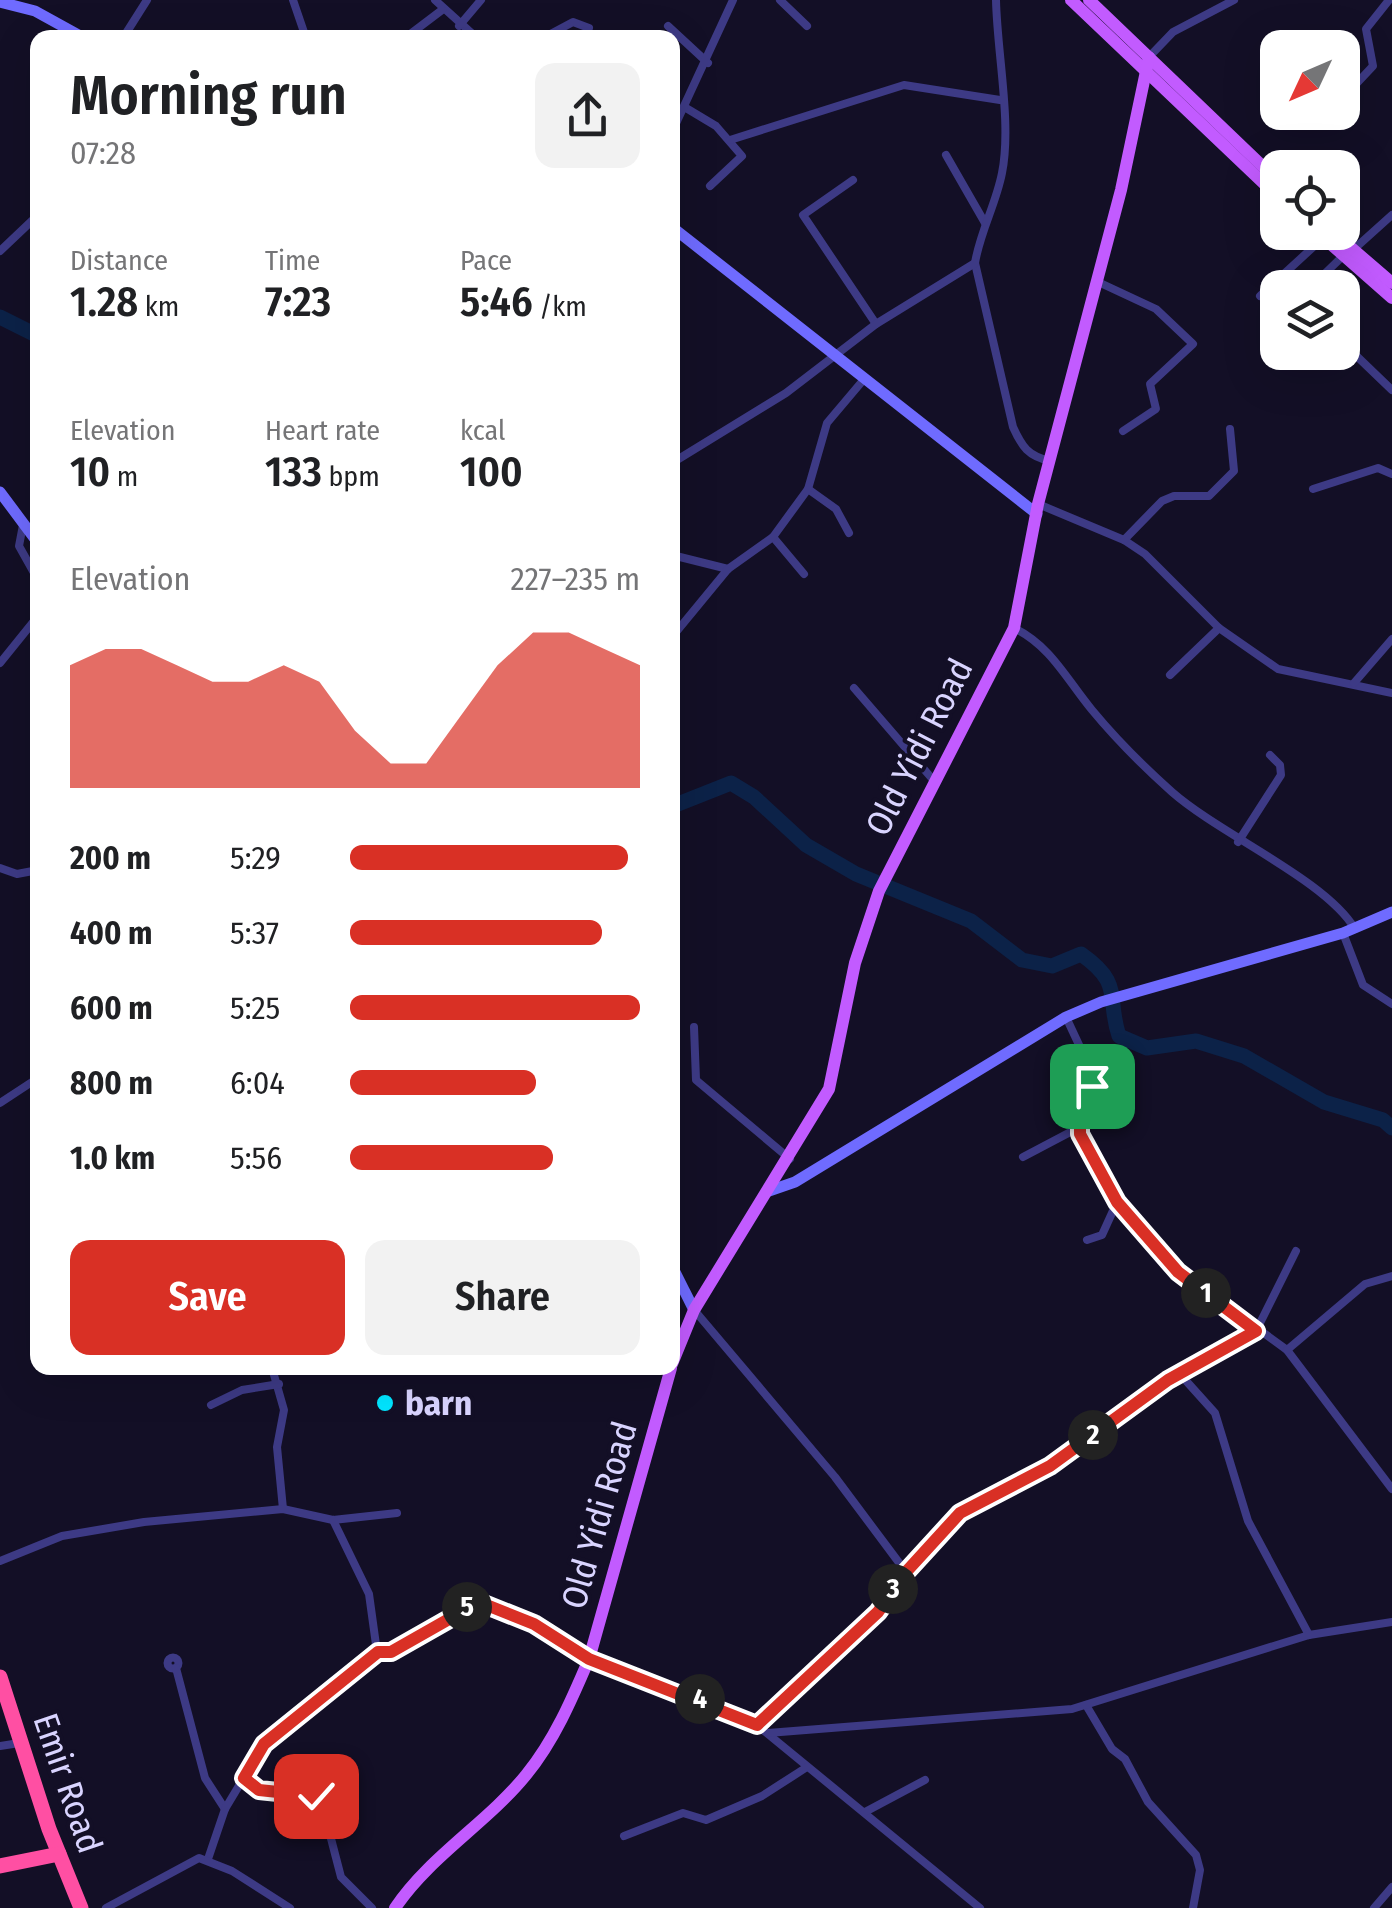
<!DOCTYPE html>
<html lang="en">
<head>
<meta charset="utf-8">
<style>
  :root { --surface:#fff; --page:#f2f2f2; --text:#202124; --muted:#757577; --accent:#d93025 }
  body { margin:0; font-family:"Fira Sans Condensed",sans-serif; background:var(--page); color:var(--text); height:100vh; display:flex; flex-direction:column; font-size:38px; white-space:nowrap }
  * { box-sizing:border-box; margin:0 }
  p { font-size:32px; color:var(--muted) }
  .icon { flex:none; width:55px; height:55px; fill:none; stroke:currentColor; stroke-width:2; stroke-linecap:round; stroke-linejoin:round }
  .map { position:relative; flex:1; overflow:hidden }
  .panel { position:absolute; left:30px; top:30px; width:650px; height:1345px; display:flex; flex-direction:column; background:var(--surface); border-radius:20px; box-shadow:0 10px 40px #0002 }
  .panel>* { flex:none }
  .needle { width:65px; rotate:226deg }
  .tools { position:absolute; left:1260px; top:30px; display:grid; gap:20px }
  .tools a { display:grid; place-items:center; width:100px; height:100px; border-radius:20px; background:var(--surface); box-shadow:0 10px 40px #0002; font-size:50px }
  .pin { position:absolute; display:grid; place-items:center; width:85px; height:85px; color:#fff; margin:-42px; border-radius:20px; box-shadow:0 5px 15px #0006 }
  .km { position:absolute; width:50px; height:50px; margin:-25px; border-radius:50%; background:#222; color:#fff; font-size:28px; line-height:50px; text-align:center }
  .round { display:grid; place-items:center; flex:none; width:105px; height:105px; border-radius:20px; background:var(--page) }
  .summary { display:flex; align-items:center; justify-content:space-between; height:170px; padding:0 40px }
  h1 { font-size:55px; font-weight:600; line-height:75px }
  .metrics { display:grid; grid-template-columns:repeat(3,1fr); gap:15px; height:170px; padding:10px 40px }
  .metrics div { display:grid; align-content:center }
  .metrics b { font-size:42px; font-weight:600 }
  .metrics small { font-size:28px; font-weight:400 }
  .metrics p { font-size:28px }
  .chart { height:280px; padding:20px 40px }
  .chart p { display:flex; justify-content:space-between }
  .chart svg { width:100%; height:180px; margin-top:10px; fill:var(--accent); opacity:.7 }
  .button { display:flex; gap:20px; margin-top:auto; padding:20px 40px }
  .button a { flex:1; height:115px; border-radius:20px; background:var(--accent); color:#fff; font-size:40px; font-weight:600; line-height:115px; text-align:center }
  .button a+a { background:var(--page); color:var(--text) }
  ul { padding:0 40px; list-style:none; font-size:32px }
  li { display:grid; grid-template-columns:160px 120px 1fr; align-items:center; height:75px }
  li i { height:25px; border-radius:12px; background:var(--accent) }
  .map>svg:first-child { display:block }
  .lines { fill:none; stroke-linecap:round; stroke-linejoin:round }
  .river { stroke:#0c2248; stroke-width:15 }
  .street { stroke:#3d3a85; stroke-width:8 }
  .secondary { stroke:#6f6bff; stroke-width:11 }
  .primary { stroke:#c25bff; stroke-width:12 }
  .highway { stroke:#ff4fa3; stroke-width:15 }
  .route-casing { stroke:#fff; stroke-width:20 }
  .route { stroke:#d93025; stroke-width:12 }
  .poi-dot { fill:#00e5ff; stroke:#130f26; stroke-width:4 }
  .labels { text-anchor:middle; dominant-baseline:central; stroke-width:8; stroke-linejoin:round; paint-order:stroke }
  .street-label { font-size:35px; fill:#d9d4ff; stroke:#130f26 }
  .poi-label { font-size:35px; font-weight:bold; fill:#d9d4ff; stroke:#130f26; text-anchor:start }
</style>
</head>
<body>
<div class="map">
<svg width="1392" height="1908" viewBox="0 0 1392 1908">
  <rect width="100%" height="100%" fill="#130f26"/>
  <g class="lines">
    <!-- river -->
    <g class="river">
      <path d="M0 317 38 336"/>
      <path d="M672 801 678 804 731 783 754 797 806 845 856 874 971 921 1022 960 1052 966 1081 954C1124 984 1106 997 1119 1036L1147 1048 1196 1041 1244 1056 1324 1102 1383 1120 1392 1128"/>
    </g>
    <!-- street -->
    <g class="street">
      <path d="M293 0 306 38"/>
      <path d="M435 0 477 38"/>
      <path d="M780 0 807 26"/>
      <path d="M459 26 481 0"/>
      <path d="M668 26 708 63"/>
      <path d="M123 38 147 0"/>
      <path d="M405 38 442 10"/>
      <path d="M543 38 573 22 589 28"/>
      <path d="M1149 57 1173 32 1234 0"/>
      <path d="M1342 99 1373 66 1366 29 1389 0"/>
      <path d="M686 108 716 126 742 156 710 186"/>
      <path d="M672 132 733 0"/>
      <path d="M730 140 904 85 1000 100"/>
      <path d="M946 155 985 223"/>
      <path d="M853 180 803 215 876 324"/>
      <path d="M1353 250 1392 215"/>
      <path d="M0 251 38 215"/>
      <path d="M975 263 1013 427C1022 447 1028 456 1050 461"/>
      <path d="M1096 281 1156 309 1193 344 1150 384 1156 409 1123 431"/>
      <path d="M1310 288 1343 256"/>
      <path d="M1260 296 1323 238"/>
      <path d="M1342 342 1392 390"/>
      <path d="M672 463 786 393 876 324 975 263C980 232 996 204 1002 173 1012 124 997 52 996 0"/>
      <path d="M808 489 836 509 849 533"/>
      <path d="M1313 489 1378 468 1392 474"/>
      <path d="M1038 504 1124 540 1145 554 1219 628 1278 669 1392 693"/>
      <path d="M23 525 19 546 38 580"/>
      <path d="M773 537 804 574"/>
      <path d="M1124 540 1162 501 1174 496H1209L1234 471 1230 429"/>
      <path d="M672 555 728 569"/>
      <path d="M1014 628C1051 646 1067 680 1092 710 1116 739 1144 767 1172 792 1221 835 1326 880 1355 929"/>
      <path d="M672 637 728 569 773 537 808 489 827 423 865 378"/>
      <path d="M0 663 38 616"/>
      <path d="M1170 675 1219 628"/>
      <path d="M1354 683 1392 639"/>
      <path d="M854 688 935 782"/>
      <path d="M1238 842 1281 775 1280 765 1270 755"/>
      <path d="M0 868 17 874 38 870"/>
      <path d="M1343 933 1363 985 1392 1004"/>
      <path d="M1066 1017 1087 1062 1092 1086 1079 1135 1117 1202 1172 1266 1287 1350 1392 1489"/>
      <path d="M694 1027 696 1080 790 1159"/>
      <path d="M0 1103 38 1078"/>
      <path d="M1023 1157 1078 1128"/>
      <path d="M1087 1240 1102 1235 1117 1202"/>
      <path d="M695 1311 835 1477 906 1572"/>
      <path d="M1287 1350 1365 1284 1392 1276"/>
      <path d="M272 1368 284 1410 277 1447 283 1509"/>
      <path d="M1179 1373 1215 1413 1248 1521 1309 1635"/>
      <path d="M211 1405 242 1390 279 1384"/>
      <path d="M0 1561 62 1536 144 1522 283 1509 333 1520 397 1513"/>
      <path d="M377 1652H391L479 1602 534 1624 589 1659 757 1725 980 1908"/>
      <circle cx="173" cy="1663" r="5.5"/>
      <path d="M176 1668 205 1778 225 1809"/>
      <path d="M1086 1705 1112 1749 1125 1759 1148 1802 1196 1855 1200 1870 1193 1908"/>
      <path d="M757 1725 879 1612 906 1572 960 1513 1050 1466 1167 1380 1256 1331 1296 1251"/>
      <path d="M768 1733 1072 1709 1309 1635 1392 1622"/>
      <path d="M0 1746 13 1744"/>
      <path d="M244 1777 259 1790 316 1796 322 1804 341 1877 372 1908"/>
      <path d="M865 1812 925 1780"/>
      <path d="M624 1836 683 1813 706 1820 762 1796 807 1767"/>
      <path d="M208 1859 225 1809 264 1744 377 1652 369 1594 333 1520"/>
      <path d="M106 1908 199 1858 232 1871 290 1908"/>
      <path d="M1374 1908 1392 1887"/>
    </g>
    <!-- secondary -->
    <g class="secondary">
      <path d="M0 2 35 11 84 38"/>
      <path d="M672 227 1037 514"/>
      <path d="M0 492 38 543"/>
      <path d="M769 1191 795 1182 1066 1017 1101 1002 1343 933 1392 912"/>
      <path d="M672 1266 694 1310"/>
    </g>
    <!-- primary -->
    <g class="primary">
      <path d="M1071 0 1278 197"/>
      <path d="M1089 0 1278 181"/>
      <path d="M1317 232 1392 298"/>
      <path d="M1333 232 1392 283"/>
      <path d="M672 1364 694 1310 829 1089 855 963 879 891 1014 628 1038 504 1121 190 1149 57"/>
      <path d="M395 1908C430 1856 487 1823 526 1775 554 1741 572 1699 589 1659L671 1368"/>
    </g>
    <!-- highway -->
    <g class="highway">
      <path d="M0 1677 49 1829 81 1908"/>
      <path d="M0 1866 59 1854"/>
    </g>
  </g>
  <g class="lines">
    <!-- route casing -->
    <g class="route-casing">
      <path id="route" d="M316 1796 259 1790 244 1778 264 1744 378 1652H391L479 1602 534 1624 589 1659 757 1725 878 1612 906 1572 960 1513 1050 1466 1168 1380 1256 1331 1178 1272 1117 1202 1080 1134V1116L1092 1086"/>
    </g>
    <!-- route -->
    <use href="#route" class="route"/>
  </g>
  <!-- markers -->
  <circle class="poi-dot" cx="385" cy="1403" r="10"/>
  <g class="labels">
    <!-- street labels -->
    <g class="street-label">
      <text transform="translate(919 747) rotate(-63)">Old Yidi Road</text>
      <text transform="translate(599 1515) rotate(-74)">Old Yidi Road</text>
      <text transform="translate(68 1783) rotate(71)">Emir Road</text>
    </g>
    <!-- poi labels -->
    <g class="poi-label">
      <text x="405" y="1403">barn</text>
    </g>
  </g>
</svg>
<div class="tools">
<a><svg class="needle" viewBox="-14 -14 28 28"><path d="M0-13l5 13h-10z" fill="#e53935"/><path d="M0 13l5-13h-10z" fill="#757577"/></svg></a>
<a><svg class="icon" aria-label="locate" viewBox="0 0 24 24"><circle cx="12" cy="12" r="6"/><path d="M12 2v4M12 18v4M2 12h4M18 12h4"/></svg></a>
<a><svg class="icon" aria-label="layers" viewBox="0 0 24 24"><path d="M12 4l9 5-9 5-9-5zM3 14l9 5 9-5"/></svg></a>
</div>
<div class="pin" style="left:1092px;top:1086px;background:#1e9e55"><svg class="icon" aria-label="arrive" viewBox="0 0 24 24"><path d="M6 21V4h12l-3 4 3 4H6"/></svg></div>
<div class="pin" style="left:316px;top:1796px;background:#d93025"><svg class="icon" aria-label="check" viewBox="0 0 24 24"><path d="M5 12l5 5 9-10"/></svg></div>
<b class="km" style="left:1206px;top:1293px">1</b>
<b class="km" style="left:1093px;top:1435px">2</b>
<b class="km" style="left:893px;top:1589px">3</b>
<b class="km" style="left:700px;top:1699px">4</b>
<b class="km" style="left:467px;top:1607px">5</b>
<section class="panel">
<div class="summary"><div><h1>Morning run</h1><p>07:28</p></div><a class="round"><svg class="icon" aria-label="share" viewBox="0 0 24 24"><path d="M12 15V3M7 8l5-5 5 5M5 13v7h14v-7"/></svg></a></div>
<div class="metrics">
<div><p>Distance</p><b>1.28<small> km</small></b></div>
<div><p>Time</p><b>7:23</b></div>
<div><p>Pace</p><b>5:46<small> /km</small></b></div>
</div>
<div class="metrics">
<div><p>Elevation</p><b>10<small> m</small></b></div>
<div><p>Heart rate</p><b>133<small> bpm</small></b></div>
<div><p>kcal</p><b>100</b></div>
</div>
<div class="chart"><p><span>Elevation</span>227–235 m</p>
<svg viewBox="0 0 160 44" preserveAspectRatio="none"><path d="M0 44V14L10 10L20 10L30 14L40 18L50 18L60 14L70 18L80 30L90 38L100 38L110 26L120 14L130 6L140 6L150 10L160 14V44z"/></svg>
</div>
<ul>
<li><b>200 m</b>5:29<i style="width:96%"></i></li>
<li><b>400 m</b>5:37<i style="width:87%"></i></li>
<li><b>600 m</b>5:25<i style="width:100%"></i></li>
<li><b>800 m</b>6:04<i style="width:64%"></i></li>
<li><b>1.0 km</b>5:56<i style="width:70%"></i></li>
</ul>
<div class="button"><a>Save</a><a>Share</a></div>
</section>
</div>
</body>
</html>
